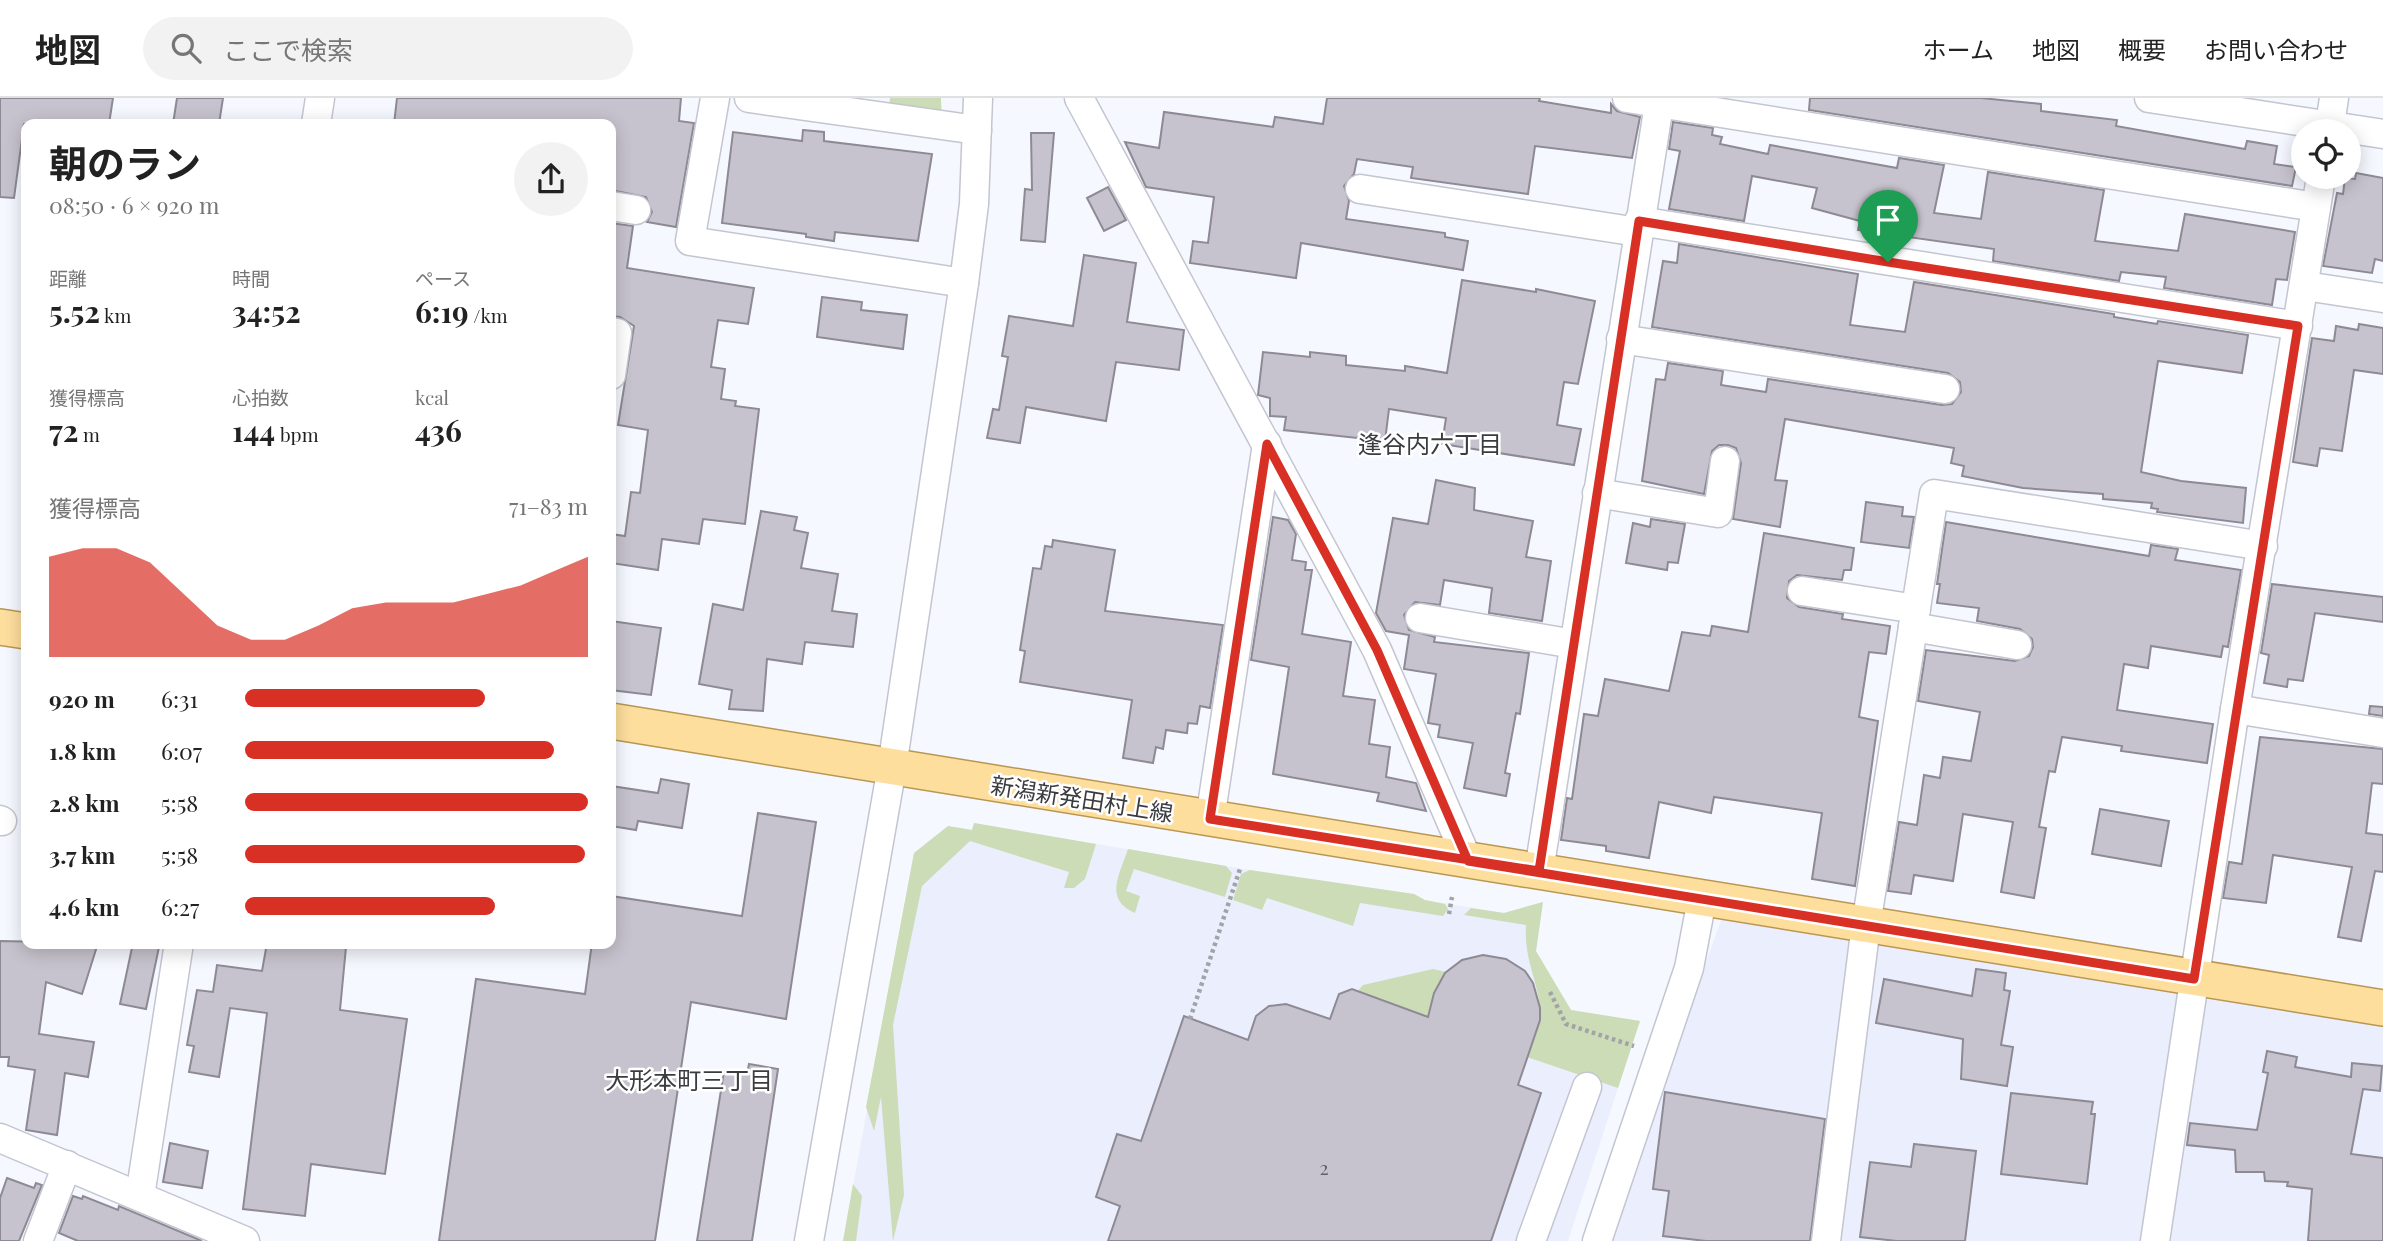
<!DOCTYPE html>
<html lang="ja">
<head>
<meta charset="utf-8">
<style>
  :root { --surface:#fff; --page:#f2f2f2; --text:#222; --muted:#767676; --line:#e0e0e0; --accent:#d93025 }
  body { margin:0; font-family:"Playfair Display","Noto Sans JP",serif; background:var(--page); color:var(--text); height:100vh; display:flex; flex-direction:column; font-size:26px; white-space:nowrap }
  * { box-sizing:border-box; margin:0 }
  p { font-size:23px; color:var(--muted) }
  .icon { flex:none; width:38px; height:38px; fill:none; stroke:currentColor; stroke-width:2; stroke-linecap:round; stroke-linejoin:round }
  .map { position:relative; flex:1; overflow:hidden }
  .sheet { position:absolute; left:21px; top:21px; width:595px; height:830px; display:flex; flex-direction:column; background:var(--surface); border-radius:14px; box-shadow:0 4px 18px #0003 }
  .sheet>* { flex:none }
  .tools { position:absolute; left:2291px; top:21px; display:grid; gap:14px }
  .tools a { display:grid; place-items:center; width:70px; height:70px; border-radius:50%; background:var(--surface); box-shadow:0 4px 18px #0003; font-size:35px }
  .pin { position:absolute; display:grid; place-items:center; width:60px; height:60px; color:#fff; margin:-72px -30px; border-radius:50% 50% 50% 0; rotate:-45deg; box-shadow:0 0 7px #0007 }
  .pin .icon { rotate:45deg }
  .round { display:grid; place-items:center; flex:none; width:74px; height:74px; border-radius:37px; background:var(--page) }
  .overview { display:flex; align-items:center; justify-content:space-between; height:119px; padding:0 28px }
  h1 { font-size:38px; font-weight:700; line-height:52px }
  .metrics { display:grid; grid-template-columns:repeat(3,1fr); gap:10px; height:119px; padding:7px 28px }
  .metrics div { display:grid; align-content:center }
  .metrics b { font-size:30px; font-weight:700 }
  .metrics small { font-size:19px; font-weight:400 }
  .metrics p { font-size:19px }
  .chart { height:196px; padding:14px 28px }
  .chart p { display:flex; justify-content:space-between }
  .chart svg { width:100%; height:126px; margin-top:7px; fill:var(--accent); opacity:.7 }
  ul { padding:0 28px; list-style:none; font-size:23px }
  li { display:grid; grid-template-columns:112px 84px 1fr; align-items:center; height:52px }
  li i { height:18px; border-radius:9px; background:var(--accent) }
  header { display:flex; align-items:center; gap:42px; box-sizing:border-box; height:98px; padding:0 35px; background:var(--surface); border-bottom:2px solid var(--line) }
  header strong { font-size:33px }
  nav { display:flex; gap:38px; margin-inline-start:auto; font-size:24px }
  .search { width:490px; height:63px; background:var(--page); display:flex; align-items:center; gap:18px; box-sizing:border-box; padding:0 24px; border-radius:38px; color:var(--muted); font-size:26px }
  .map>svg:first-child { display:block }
  .built { fill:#ebeefd }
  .green { fill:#cbdcb6 }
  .building { fill:#c7c3ce; stroke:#8e8a94; stroke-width:2 }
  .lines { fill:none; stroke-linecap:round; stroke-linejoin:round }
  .minor-casing { stroke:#c3c5d1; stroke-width:31 }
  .major-casing { stroke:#b99752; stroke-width:38 }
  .path { stroke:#a2a3a9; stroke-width:4.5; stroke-dasharray:3.5 3.5; stroke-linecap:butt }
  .minor { stroke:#fff; stroke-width:28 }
  .major { stroke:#fede9d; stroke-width:35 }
  .route-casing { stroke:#fff; stroke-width:14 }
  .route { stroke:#d93025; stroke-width:9 }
  .labels { text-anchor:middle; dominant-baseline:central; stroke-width:5; stroke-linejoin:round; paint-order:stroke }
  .number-label { font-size:19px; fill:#5e5e64 }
  .street-label { font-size:23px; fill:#3b3c40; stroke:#fff }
  .neighbourhood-label { font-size:24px; fill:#3b3c40; stroke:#fff }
</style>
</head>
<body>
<header>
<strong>地図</strong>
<div class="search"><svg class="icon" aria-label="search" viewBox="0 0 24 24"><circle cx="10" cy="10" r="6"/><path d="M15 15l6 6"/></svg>ここで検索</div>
<nav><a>ホーム</a><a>地図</a><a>概要</a><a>お問い合わせ</a></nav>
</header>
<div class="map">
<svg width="2383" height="1143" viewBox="0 0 2383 1143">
  <rect width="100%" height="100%" fill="#f6f8ff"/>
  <!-- built -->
  <g class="built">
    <path d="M974 725 1250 772 1414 796 1425 802 1504 815 1543 804 1536 853 1571 912 1640 923 1568 1143H843L914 755 948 728 972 732Z"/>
    <path d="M1722 820 1989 860 2142 889 2383 926V1143H1604Z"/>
  </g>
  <!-- green -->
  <g class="green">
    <path d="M890 0H941L942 26 888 18Z"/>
    <path d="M974 725 1096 746 1085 781 1074 790H1064L1069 774 970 743 922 788 893 927 904 1097 893 1143 881 999 874 1033 866 1009 914 755 948 728 972 732Z"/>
    <path d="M1128 751 1226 768 1232 775 1225 799 1134 771 1126 793 1140 798 1135 815C1103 801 1120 776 1128 751Z"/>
    <path d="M1250 772 1414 796 1425 802 1445 806 1448 811 1443 818 1360 805 1353 828 1267 800 1262 812 1233 802 1241 776Z"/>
    <path d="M1543 804 1536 853 1571 912 1640 923 1618 990 1527 959C1532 944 1542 927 1540 910 1537 880 1524 861 1526 827L1464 817 1471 810 1504 815Z"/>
    <path d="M1433 871 1446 874 1434 895 1431 920 1358 893 1363 887Z"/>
    <path d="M853 1086 862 1098 856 1143H843Z"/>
  </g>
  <!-- building -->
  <g class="building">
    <path d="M0 0H113L109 26H24L14 100 0 99Z"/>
    <path d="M177 0H223L219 26H173Z"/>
    <path d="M397 0H681L679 23 694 25 676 129 647 124 652 114 646 99 611 92V26H394Z"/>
    <path d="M1327 0H1540L1539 3 1611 15V6L1617 13 1640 19 1632 60 1535 48 1528 96 1411 80 1413 69 1357 61 1354 76 1344 88 1349 103 1346 121 1445 135V139L1468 143 1463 172 1301 145 1296 180 1190 165 1193 143 1208 145 1214 99 1146 89 1125 44 1159 50 1164 14 1273 29 1275 19 1323 26Z"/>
    <path d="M1810 0H1981L2041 6V13L2117 22 2116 28 2245 51 2247 43 2277 48 2274 66 2296 69 2292 88 1809 12Z"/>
    <path d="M1673 24 1713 30 1712 37 1722 39 1720 46 1768 56 1770 47 1897 70 1899 60 1944 67 1934 115 1981 121 1988 74 2104 92 2095 143 2178 153 2185 116 2295 134 2287 182 2276 181 2272 207 2164 190 2166 179 2121 174 2119 183 1993 163 1994 151 1858 132 1860 123 1812 110 1817 90 1752 78 1744 123 1669 111 1680 53 1669 51Z"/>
    <path d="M803 32 824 34V43L932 56 918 143 835 134 834 143 806 139V136L722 125 733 34 802 43Z"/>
    <path d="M1031 35H1054L1045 144 1021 142 1025 91 1032 92Z"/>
    <path d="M2356 75 2383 80V163L2375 161 2372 175 2323 168 2337 95 2343 96 2345 80 2355 81Z"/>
    <path d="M1108 89 1126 122 1104 133 1087 100Z"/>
    <path d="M611 125 633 128 627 170 754 190 748 226 718 222 711 269 725 271 721 301 736 303 735 308 759 311 745 426 703 421 699 446 662 441 658 472 611 465V436L625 438 631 394 640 395 648 332 618 327 634 228 620 219 611 218Z"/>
    <path d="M1679 146 1858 176 1850 227 1905 234 1914 184 2114 216V219L2157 226 2158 223 2248 237 2242 275 2158 263 2141 374 2181 383 2246 390 2243 425 2157 414 2158 411 2151 410 2152 405 2103 401V396L2023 390 1962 378 1964 368 1951 365 1954 350 1785 321 1775 382 1787 383 1780 429 1733 421 1741 365 1736 350 1728 347H1719L1712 353 1704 396 1642 383 1656 281 1665 282 1668 265 1723 273 1721 287 1766 294 1768 281 1942 307 1952 306 1961 294 1960 284 1948 275 1652 229 1663 163 1677 165Z"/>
    <path d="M1084 157 1136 165 1127 224 1184 232 1179 272 1116 264 1106 323 1026 309 1020 345 987 340 993 311 999 312 1008 259 1002 258 1009 218 1073 228Z"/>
    <path d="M1462 182 1536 194V191L1595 203 1578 286 1564 284 1557 327 1581 331 1574 367 1442 346 1446 320 1389 311 1385 343 1284 332 1286 319 1270 318V300L1258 297 1263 254 1310 259V254L1346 258V267L1405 273V268L1447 275Z"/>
    <path d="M822 199 862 204 861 212 907 217 903 251 817 239Z"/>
    <path d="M2359 226 2383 230V276L2354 272 2342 353 2320 350 2317 368 2293 364 2312 240 2334 243 2336 228 2358 232Z"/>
    <path d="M1436 382 1475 390 1474 412 1533 423 1526 459 1551 463 1542 523 1489 515 1492 490 1444 482 1440 507 1415 504 1404 517 1409 532 1435 539 1434 544 1529 555 1520 616 1516 615 1505 675 1510 676 1506 698 1464 690 1473 645 1438 639 1440 627 1428 625 1436 576 1404 571 1409 537 1386 533 1376 515 1393 420 1428 426Z"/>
    <path d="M1866 404 1903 409 1902 418 1914 419 1909 450 1861 444Z"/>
    <path d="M761 413 797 419 794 432 808 435 801 470 838 476 832 513 857 516 853 549 805 544 802 566 767 561 763 613 729 611 732 592 699 586 713 506 743 512Z"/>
    <path d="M1273 419 1288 422 1296 436 1292 462 1306 464 1305 472H1312L1302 536 1351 544 1343 598 1375 602 1369 646 1390 649 1386 679 1416 685 1426 713 1377 703 1379 695 1273 676 1289 569 1251 562Z"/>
    <path d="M1651 421 1685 426 1678 465 1668 464 1667 472 1626 465 1633 425 1650 429Z"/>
    <path d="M1946 424 2149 458 2151 447 2178 451 2175 462 2241 472 2228 549 2223 548 2221 559 2151 548 2148 570 2124 566 2117 612 2213 626 2207 665 2121 653 2122 648 2062 639 2055 674 2049 673 2039 729 2046 730 2034 800 2001 794 2013 724 1963 716 1953 783 1914 777 1911 796 1888 793 1899 724 1917 727 1924 677 1940 680 1943 659 1971 663 1980 614 1918 603 1926 552 2015 563 2029 558 2033 549 2032 541 2020 531 1977 523 1979 510 1937 505 1940 486H1937Z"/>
    <path d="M1764 435 1854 450 1851 472H1844L1842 482 1797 477 1789 483 1787 500 1799 509 1843 516 1842 521 1890 528 1886 556 1869 554 1859 619 1878 623 1855 788 1812 781 1822 715 1714 699 1711 715 1659 704 1649 760 1606 753V748L1561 742 1567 700 1572 701 1584 616 1598 618 1605 581 1669 593 1682 534 1710 538 1712 528 1748 534Z"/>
    <path d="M1053 442 1115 452 1105 513 1223 527 1210 610 1200 608 1197 626 1188 625 1187 635 1166 632 1163 651 1156 649 1153 665 1123 660 1132 602 1020 584 1025 553 1020 552 1033 470 1041 471 1045 448 1052 449Z"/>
    <path d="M2272 486 2383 499V524L2315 515 2303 583 2288 581 2287 589 2264 585 2269 557 2261 555Z"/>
    <path d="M611 523 661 530 651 597 611 592Z"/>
    <path d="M2370 608 2383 609V618L2369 616Z"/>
    <path d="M2260 639 2383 651V686L2372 685 2366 735 2383 737V774L2375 773 2361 843 2338 839 2352 769 2273 757 2266 805 2223 800 2229 764 2242 766Z"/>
    <path d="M661 681 689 686 682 730 638 723 636 732 611 728V688L658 695Z"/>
    <path d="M2100 711 2169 723 2161 768 2092 756Z"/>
    <path d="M758 715 816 724 786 921 691 904 655 1143H439L476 881 585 896 592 845H611V798L742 818Z"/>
    <path d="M0 843 98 845 82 896 46 884 39 936 94 944 88 979 65 975 57 1037 26 1032 35 972 8 968 9 959H0Z"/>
    <path d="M133 845 159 849 146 911 120 906Z"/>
    <path d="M267 845 346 849 340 912 407 921 385 1076 311 1066 305 1118 243 1111 267 915 230 910 219 979 189 974 194 948 187 947 197 892 213 894 217 867 262 873Z"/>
    <path d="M1483 857 1506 861 1525 873 1533 885 1540 910V922L1518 987 1541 995 1491 1143H1108L1120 1108 1096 1099 1117 1036 1141 1043 1184 918 1248 942 1256 918 1269 908 1286 906 1330 921 1339 896 1352 891 1428 919 1434 895 1445 875 1462 862Z"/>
    <path d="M1976 871 2006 875 2004 892 2010 893 2001 947 2013 949 2007 988 1961 981 1963 941 1876 925 1884 881 1972 898Z"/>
    <path d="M2267 953 2297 959 2295 969 2351 979 2352 965 2382 968 2380 993 2363 991 2351 1056 2383 1060V1143H2308L2312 1091 2287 1088 2288 1084 2265 1083 2264 1074H2236L2235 1052 2187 1047 2190 1025 2257 1032 2268 975 2263 974Z"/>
    <path d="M749 966 778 971 752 1143H697L724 973 747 976Z"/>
    <path d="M1665 994 1825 1021 1810 1143H1706L1663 1138 1669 1093 1653 1091Z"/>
    <path d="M2011 995 2093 1004 2091 1016H2095L2087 1086 2001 1076Z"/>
    <path d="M170 1045 208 1053 202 1090 163 1084Z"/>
    <path d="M1914 1046 1976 1053 1965 1143H1897L1860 1139 1870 1064 1911 1069Z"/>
    <path d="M7 1080 34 1090 36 1085 42 1087 19 1143H0V1100Z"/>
    <path d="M73 1098 82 1101 83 1098 118 1112 119 1108 202 1143H78L59 1135Z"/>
  </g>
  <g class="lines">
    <!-- minor casing -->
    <g class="minor-casing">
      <g id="minor">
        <path d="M715 0 690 143 964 185"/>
        <path d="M749 0 977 32"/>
        <path d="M1079 0 1377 552 1468 763"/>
        <path d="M1627 0 2316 109"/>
        <path d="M2149 0 2383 36"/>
        <path d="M316 26 320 0"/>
        <path d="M2329 33 2334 0"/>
        <path d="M1360 91 1638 134"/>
        <path d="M611 108 636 112"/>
        <path d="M1639 123 2298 228"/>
        <path d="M2305 188 2383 200"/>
        <path d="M611 234 617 235 611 277"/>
        <path d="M1621 241 1945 291"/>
        <path d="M1597 395 1718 415 1725 363"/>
        <path d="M1802 493 1916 511"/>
        <path d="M1420 520 1574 546"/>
        <path d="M1913 529 2017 547"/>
        <path d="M2235 611 2383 635"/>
        <path d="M1210 721 1267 346"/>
        <path d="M0 722 2 723"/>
        <path d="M1539 773 1660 0"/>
        <path d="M0 1040 245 1143"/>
        <path d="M140 1098 179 845"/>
        <path d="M38 1143 67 1067"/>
        <path d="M809 1143 892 669 964 185 974 106 978 0"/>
        <path d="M1531 1143 1587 989"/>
        <path d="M1597 1143 1689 870 1702 801"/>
        <path d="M1826 1143 1866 827 1934 396 2263 448"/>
        <path d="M2155 1143 2235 611 2321 79"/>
      </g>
    </g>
    <!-- major casing -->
    <g class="major-casing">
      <g id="major">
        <path d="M0 529 26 533"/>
        <path d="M611 623 2383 910"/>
      </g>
    </g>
    <!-- path -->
    <g class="path">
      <path d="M1449 816 1452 799"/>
      <path d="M1550 894 1566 926 1634 948"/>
      <path d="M1190 921 1240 771"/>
    </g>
    <!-- minor -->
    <use href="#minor" class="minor"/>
    <!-- major -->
    <use href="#major" class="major"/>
  </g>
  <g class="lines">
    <!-- route casing -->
    <g class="route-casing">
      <path id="route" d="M1888 164 1639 123 1539 773 1210 721 1267 346 1377 552 1468 763 2194 881 2298 228 1888 164"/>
    </g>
    <!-- route -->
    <use href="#route" class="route"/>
  </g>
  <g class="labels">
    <!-- number labels -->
    <g class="number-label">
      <text x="1324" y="1069">2</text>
    </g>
    <!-- street labels -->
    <g class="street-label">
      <text transform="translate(1082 700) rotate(9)">新潟新発田村上線</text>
    </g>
    <!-- neighbourhood labels -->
    <g class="neighbourhood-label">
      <text x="1430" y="345">逢谷内六丁目</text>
      <text x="689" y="981">大形本町三丁目</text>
    </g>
  </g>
</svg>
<div class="tools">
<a><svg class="icon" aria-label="locate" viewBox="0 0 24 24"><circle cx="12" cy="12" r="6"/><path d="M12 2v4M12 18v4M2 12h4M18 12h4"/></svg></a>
</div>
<div class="pin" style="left:1888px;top:164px;background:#1e9e55"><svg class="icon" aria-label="arrive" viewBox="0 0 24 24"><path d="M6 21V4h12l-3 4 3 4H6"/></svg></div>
<section class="sheet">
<div class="overview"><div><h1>朝のラン</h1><p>08:50 · 6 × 920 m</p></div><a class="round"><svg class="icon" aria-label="share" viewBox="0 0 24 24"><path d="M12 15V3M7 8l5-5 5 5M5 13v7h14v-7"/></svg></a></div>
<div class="metrics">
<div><p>距離</p><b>5.52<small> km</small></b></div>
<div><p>時間</p><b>34:52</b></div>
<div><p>ペース</p><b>6:19<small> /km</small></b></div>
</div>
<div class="metrics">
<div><p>獲得標高</p><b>72<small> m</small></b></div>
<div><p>心拍数</p><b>144<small> bpm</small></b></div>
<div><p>kcal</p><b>436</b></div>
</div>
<div class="chart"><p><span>獲得標高</span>71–83 m</p>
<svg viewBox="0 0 160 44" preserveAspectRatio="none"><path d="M0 44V9L10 6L20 6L30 11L40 22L50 33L60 38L70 38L80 33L90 27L100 25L110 25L120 25L130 22L140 19L150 14L160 9V44z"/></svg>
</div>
<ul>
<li><b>920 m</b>6:31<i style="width:70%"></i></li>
<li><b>1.8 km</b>6:07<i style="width:90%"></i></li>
<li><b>2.8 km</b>5:58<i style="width:100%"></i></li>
<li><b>3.7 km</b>5:58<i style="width:99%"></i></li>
<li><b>4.6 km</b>6:27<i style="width:73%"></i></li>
</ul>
</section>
</div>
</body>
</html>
